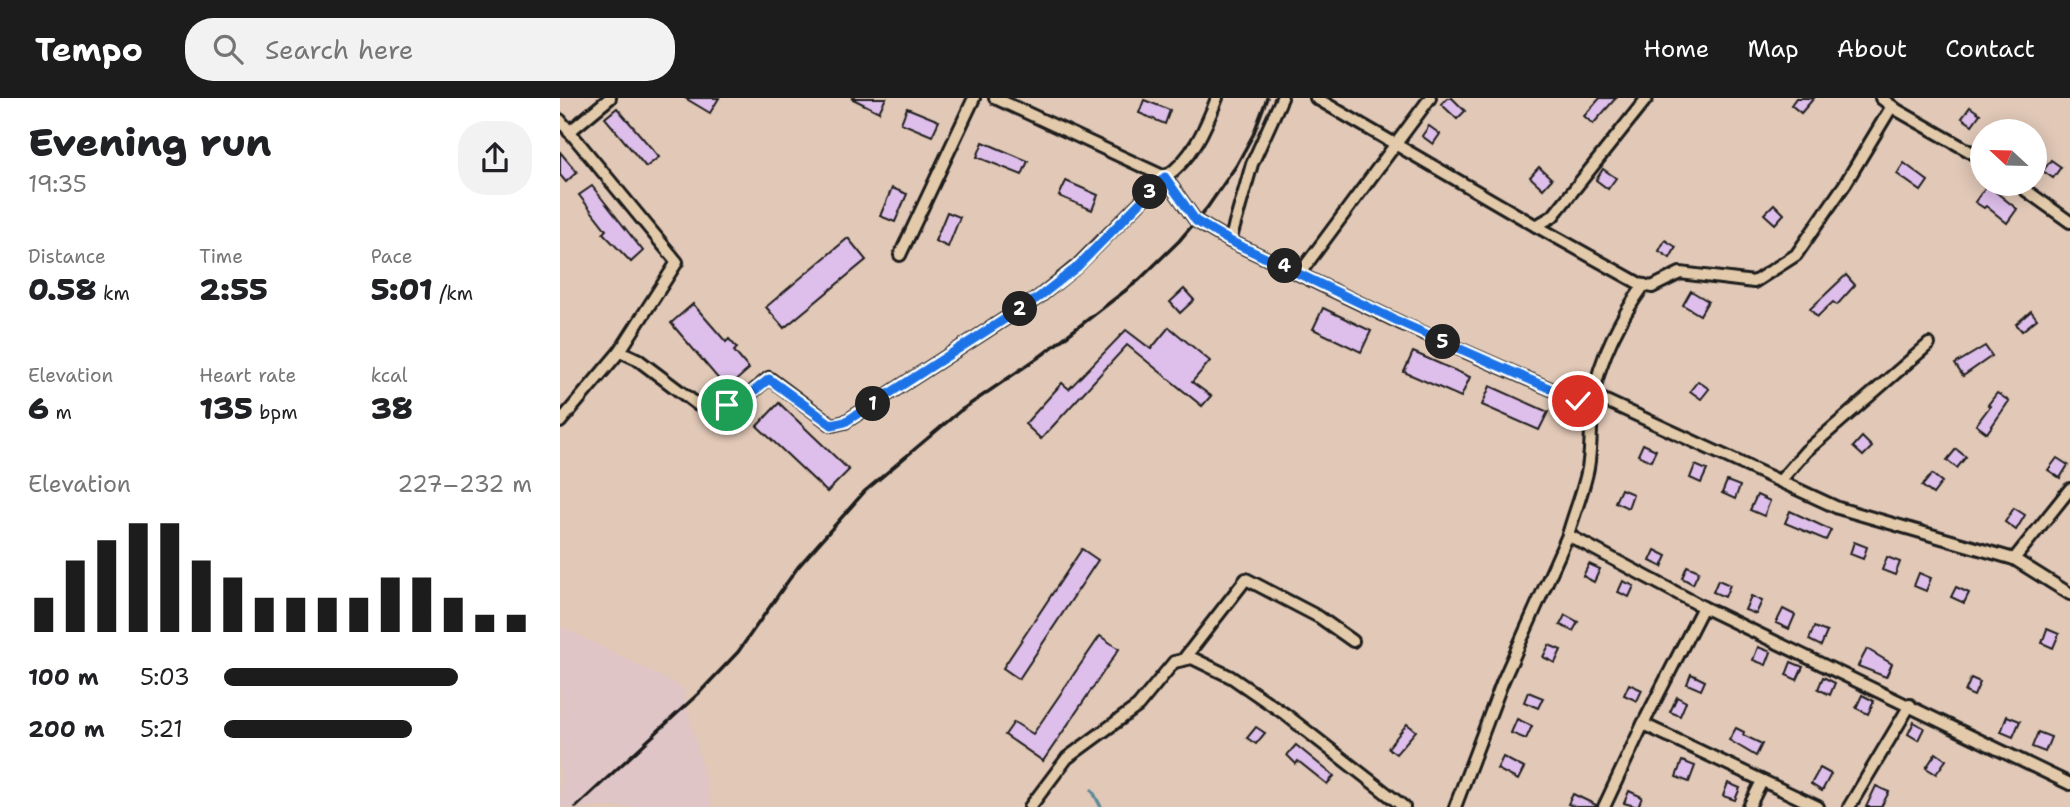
<!DOCTYPE html>
<html lang="en">
<head>
<meta charset="utf-8">
<style>
  :root { --surface:#fff; --page:#f2f2f2; --text:#202124; --muted:#757577; --accent:#1c1c1c }
  body { margin:0; font-family:"Shantell Sans",sans-serif; background:var(--page); color:var(--text); height:100vh; display:flex; flex-direction:column; font-size:26px; white-space:nowrap }
  * { box-sizing:border-box; margin:0 }
  p { font-size:23px; color:var(--muted) }
  .icon { flex:none; width:38px; height:38px; fill:none; stroke:currentColor; stroke-width:2; stroke-linecap:round; stroke-linejoin:round }
  .map { position:relative; flex:1; overflow:hidden }
  .sheet { display:flex; flex-direction:column; background:var(--surface); width:560px }
  .sheet>* { flex:none }
  .needle { width:46px; rotate:292deg }
  .fabs { position:absolute; left:1410px; top:21px; display:grid; gap:14px }
  .fabs a { display:grid; place-items:center; width:77px; height:77px; border-radius:50%; background:var(--surface); box-shadow:0 4px 18px #0003; font-size:35px }
  .pin { position:absolute; display:grid; place-items:center; width:60px; height:60px; color:#fff; margin:-30px; border:4px solid #fff; border-radius:50%; box-shadow:0 2px 7px #0007 }
  .km { position:absolute; width:35px; height:35px; margin:-18px; border-radius:50%; background:#222; color:#fff; font-size:19px; line-height:35px; text-align:center }
  .round { display:grid; place-items:center; flex:none; width:74px; height:74px; border-radius:28px; background:var(--page) }
  .overview { display:flex; align-items:center; justify-content:space-between; height:119px; padding:0 28px }
  h1 { font-size:38px; font-weight:800; line-height:52px }
  .metrics { display:grid; grid-template-columns:repeat(3,1fr); gap:10px; height:119px; padding:7px 28px }
  .metrics div { display:grid; align-content:center }
  .metrics b { font-size:30px; font-weight:800 }
  .metrics small { font-size:19px; font-weight:400 }
  .metrics p { font-size:19px }
  .chart { height:196px; padding:14px 28px }
  .chart p { display:flex; justify-content:space-between }
  .chart svg { width:100%; height:126px; margin-top:7px; stroke:var(--accent); stroke-width:6 }
  ul { padding:0 28px; list-style:none; font-size:23px }
  li { display:grid; grid-template-columns:112px 84px 1fr; align-items:center; height:52px }
  li i { height:18px; border-radius:9px; background:var(--accent) }
  header { display:flex; align-items:center; gap:42px; box-sizing:border-box; height:98px; padding:0 35px; background:var(--accent); color:#fff }
  header strong { font-size:33px }
  nav { display:flex; gap:38px; margin-inline-start:auto; font-size:24px }
  .search { width:490px; height:63px; background:var(--page); display:flex; align-items:center; gap:18px; box-sizing:border-box; padding:0 24px; border-radius:28px; color:var(--muted); font-size:26px }
  main { display:flex; flex:1; min-height:0 }
  .map>svg:first-child { display:block }
  .built { fill:#e0c5c6 }
  .lines { fill:none; stroke-linecap:round; stroke-linejoin:round }
  .stream { stroke:#5f8999; stroke-width:3.5 }
  .building { fill:#debeea; stroke:#1c1c1c; stroke-width:2 }
  .minor-casing { stroke:#1c1c1c; stroke-width:16 }
  .minor { stroke:#e2caaa; stroke-width:10 }
  .rail { stroke:#1c1c1c; stroke-width:3.5 }
  .route-casing { stroke:#fff; stroke-width:14 }
  .route { stroke:#1a73e8; stroke-width:9 }
</style>
</head>
<body>
<header>
<strong>Tempo</strong>
<div class="search"><svg class="icon" aria-label="search" viewBox="0 0 24 24"><circle cx="10" cy="10" r="6"/><path d="M15 15l6 6"/></svg>Search here</div>
<nav><a>Home</a><a>Map</a><a>About</a><a>Contact</a></nav>
</header>
<main>
<section class="sheet">
<div class="overview"><div><h1>Evening run</h1><p>19:35</p></div><a class="round"><svg class="icon" aria-label="share" viewBox="0 0 24 24"><path d="M12 15V3M7 8l5-5 5 5M5 13v7h14v-7"/></svg></a></div>
<div class="metrics">
<div><p>Distance</p><b>0.58<small> km</small></b></div>
<div><p>Time</p><b>2:55</b></div>
<div><p>Pace</p><b>5:01<small> /km</small></b></div>
</div>
<div class="metrics">
<div><p>Elevation</p><b>6<small> m</small></b></div>
<div><p>Heart rate</p><b>135<small> bpm</small></b></div>
<div><p>kcal</p><b>38</b></div>
</div>
<div class="chart"><p><span>Elevation</span>227–232 m</p>
<svg viewBox="0 0 160 44" preserveAspectRatio="none"><path d="M5 44V32M15 44V19M25 44V12M35 44V6M45 44V6M55 44V19M65 44V25M75 44V32M85 44V32M95 44V32M105 44V32M115 44V25M125 44V25M135 44V32M145 44V38M155 44V38"/></svg>
</div>
<ul>
<li><b>100 m</b>5:03<i style="width:76%"></i></li>
<li><b>200 m</b>5:21<i style="width:61%"></i></li>
</ul>
</section>
<div class="map">
<svg width="1510" height="709" viewBox="0 0 1510 709">
  <rect width="100%" height="100%" fill="#e1c8b7"/>
  <filter id="ink" filterUnits="userSpaceOnUse"><feTurbulence type="fractalNoise" baseFrequency=".0143" numOctaves="2"/><feDisplacementMap in="SourceGraphic" scale="14" xChannelSelector="R" yChannelSelector="G"/><feConvolveMatrix kernelMatrix="1 2 1 2 8 2 1 2 1" color-interpolation-filters="sRGB"/></filter>
  <g filter="url(#ink)">
    <!-- built -->
    <path class="built" d="M0 528 122 589 152 709H0Z"/>
    <g class="lines">
      <!-- stream -->
      <path class="stream" d="M532 692 541 709"/>
    </g>
    <!-- building -->
    <g class="building">
      <path d="M125 0H159L150 15Z"/>
      <path d="M291 0H326L319 14Z"/>
      <path d="M887 0H892L905 13 897 21 881 6Z"/>
      <path d="M1040 0H1056L1033 26 1024 18Z"/>
      <path d="M1236 0H1254L1241 15 1231 7Z"/>
      <path d="M584 2 610 12 605 26 579 15Z"/>
      <path d="M1410 9 1420 16 1412 27 1402 20Z"/>
      <path d="M57 10 99 59 86 69 45 20Z"/>
      <path d="M347 10 379 23 372 38 341 25Z"/>
      <path d="M869 28 880 36 873 46 862 38Z"/>
      <path d="M423 44 468 63 462 77 417 59Z"/>
      <path d="M0 54 17 74 6 84 0 77Z"/>
      <path d="M1491 62 1501 69 1493 80 1483 73Z"/>
      <path d="M1344 65 1368 83 1361 93 1337 76Z"/>
      <path d="M979 69 992 81 983 91 970 79Z"/>
      <path d="M1043 71 1056 80 1048 91 1036 82Z"/>
      <path d="M506 83 538 97 532 112 499 98Z"/>
      <path d="M1427 87 1457 111 1447 125 1426 108 1424 110 1415 104Z"/>
      <path d="M32 88 83 153 71 164 43 135 46 132 19 97Z"/>
      <path d="M332 90 347 96 335 124 320 118Z"/>
      <path d="M1214 106 1224 116 1215 126 1204 116Z"/>
      <path d="M387 114 400 119 388 149 375 143Z"/>
      <path d="M288 140 306 162 224 230 206 209Z"/>
      <path d="M1105 142 1116 149 1110 160 1099 153Z"/>
      <path d="M1286 177 1295 187 1277 207 1273 204 1257 219 1250 211Z"/>
      <path d="M624 191 634 202 620 215 610 204Z"/>
      <path d="M1131 193 1148 203 1140 217 1123 207Z"/>
      <path d="M133 206 166 244 169 241 177 250 174 253 189 271 171 287 165 281 161 284 111 225Z"/>
      <path d="M763 210 811 233 801 254 753 231Z"/>
      <path d="M1471 213 1477 221 1462 233 1456 226Z"/>
      <path d="M609 229 650 263 632 284 651 298 642 308 567 247 481 341 465 326 502 285 509 291 566 232 591 251Z"/>
      <path d="M1425 248 1432 258 1403 278 1395 266Z"/>
      <path d="M853 254 910 279 901 299 844 274Z"/>
      <path d="M1138 283 1149 291 1141 301 1130 293Z"/>
      <path d="M930 288 988 314 979 332 922 307Z"/>
      <path d="M1437 295 1449 303 1427 335 1416 327 1430 308 1428 307Z"/>
      <path d="M219 305 289 372 267 394 197 328Z"/>
      <path d="M1302 339 1312 349 1303 358 1293 349Z"/>
      <path d="M1083 346 1096 352 1091 363 1078 357Z"/>
      <path d="M1396 351 1406 359 1397 370 1387 362Z"/>
      <path d="M1497 360 1508 367 1500 380 1488 372Z"/>
      <path d="M1135 367 1147 372 1141 385 1130 380Z"/>
      <path d="M1372 376 1382 384 1373 396 1362 388Z"/>
      <path d="M1167 383 1180 388 1175 401 1162 395Z"/>
      <path d="M1061 391 1073 396 1068 410 1055 404Z"/>
      <path d="M1197 397 1210 403 1204 418 1190 412Z"/>
      <path d="M1454 410 1465 417 1456 432 1445 424Z"/>
      <path d="M1230 413 1271 432 1266 442 1225 425Z"/>
      <path d="M1294 444 1307 449 1303 461 1290 456Z"/>
      <path d="M522 451 538 462 459 581 443 570Z"/>
      <path d="M1095 452 1107 458 1102 469 1090 463Z"/>
      <path d="M1327 459 1340 464 1335 477 1322 472Z"/>
      <path d="M1029 466 1040 471 1034 484 1023 478Z"/>
      <path d="M1127 468 1139 473 1133 486 1122 480Z"/>
      <path d="M1359 475 1371 480 1366 493 1354 488Z"/>
      <path d="M1158 482 1170 487 1165 499 1153 494Z"/>
      <path d="M1063 483 1074 488 1069 499 1058 494Z"/>
      <path d="M1396 489 1409 495 1404 505 1391 499Z"/>
      <path d="M1191 498 1202 503 1196 516 1185 512Z"/>
      <path d="M1223 511 1235 517 1229 531 1216 525Z"/>
      <path d="M1005 517 1018 524 1013 533 1000 527Z"/>
      <path d="M1254 529 1267 534 1261 548 1249 542Z"/>
      <path d="M1487 531 1499 536 1493 550 1482 545Z"/>
      <path d="M540 538 559 551 483 663 445 637 454 624 473 636Z"/>
      <path d="M989 547 1001 552 995 565 983 559Z"/>
      <path d="M1198 549 1211 554 1206 567 1193 562Z"/>
      <path d="M1307 551 1332 566 1326 579 1298 568Z"/>
      <path d="M1231 564 1243 569 1237 582 1226 577Z"/>
      <path d="M1131 576 1145 583 1141 592 1127 586Z"/>
      <path d="M1263 579 1275 585 1270 597 1258 591Z"/>
      <path d="M1411 580 1420 584 1414 598 1405 594Z"/>
      <path d="M1069 586 1082 592 1077 603 1064 597Z"/>
      <path d="M968 594 983 600 978 610 964 604Z"/>
      <path d="M1302 597 1314 603 1308 616 1296 610Z"/>
      <path d="M1117 599 1126 604 1120 618 1110 614Z"/>
      <path d="M1447 618 1460 623 1453 639 1441 634Z"/>
      <path d="M957 621 972 628 966 641 951 635Z"/>
      <path d="M1354 624 1364 630 1358 642 1348 636Z"/>
      <path d="M847 626 856 633 836 656 828 650Z"/>
      <path d="M696 629 705 635 696 646 687 640Z"/>
      <path d="M1176 630 1184 634 1183 637 1202 646 1196 658 1169 642Z"/>
      <path d="M1478 634 1491 639 1485 654 1472 649Z"/>
      <path d="M736 647 774 678 767 686 738 663 736 666 727 657Z"/>
      <path d="M1376 655 1386 662 1376 676 1366 670Z"/>
      <path d="M943 659 964 670 958 682 937 671Z"/>
      <path d="M1122 663 1135 668 1129 684 1116 679Z"/>
      <path d="M1260 670 1271 676 1262 693 1251 686Z"/>
      <path d="M1168 685 1180 690 1175 702 1163 698Z"/>
      <path d="M1316 688 1329 694 1321 709H1306Z"/>
      <path d="M1069 693 1082 699 1078 709 1064 705Z"/>
      <path d="M1013 696 1036 707V709H1015L1008 706Z"/>
    </g>
    <g class="lines">
      <!-- minor casing -->
      <g class="minor-casing">
        <g id="minor">
          <path d="M435 0 605 79 636 123 670 143 843 226 1018 303 1033 297 1278 410 1454 461 1510 496"/>
          <path d="M756 0 976 128 993 118 1087 0"/>
          <path d="M1321 0 1337 12 1423 61"/>
          <path d="M0 22 117 164 60 253 0 324"/>
          <path d="M9 34 50 0"/>
          <path d="M1457 86 1510 124"/>
          <path d="M976 128 1080 186 1092 189 1120 175 1194 184 1236 157 1285 86 1332 8"/>
          <path d="M670 143 692 66 722 0"/>
          <path d="M340 157 414 0"/>
          <path d="M740 175 870 0"/>
          <path d="M1084 187C1061 219 1039 261 1033 300 1030 323 1032 347 1028 370 1024 392 1014 415 1008 437L1143 509 1510 686"/>
          <path d="M60 253 77 261 138 307H167L184 301 209 280 272 327 285 324 479 199 517 168 605 79C632 62 646 29 657 0"/>
          <path d="M1220 383 1246 353 1369 246"/>
          <path d="M1454 461 1510 391"/>
          <path d="M623 562 686 481 759 519 793 543"/>
          <path d="M1083 626 1258 709"/>
          <path d="M470 709 507 660 578 608 614 564 632 560 671 579 725 616 844 709"/>
          <path d="M895 709 942 585 1008 437"/>
          <path d="M1044 709 1083 626 1143 509"/>
          <path d="M1189 709 1202 683"/>
          <path d="M1289 709 1350 607"/>
        </g>
      </g>
      <!-- minor -->
      <use href="#minor" class="minor"/>
      <!-- rail -->
      <path class="rail" d="M16 709 138 596 178 554 238 469 305 393 400 313 482 257 579 182 619 143 647 110 676 68 693 37 707 0"/>
    </g>
  </g>
  <g class="lines" filter="url(#ink)">
    <!-- route casing -->
    <g class="route-casing">
      <path id="route" d="M167 307 184 301 209 281 272 327 285 324 479 199 517 169 605 79 636 123 670 143 844 226 1018 303"/>
    </g>
    <!-- route -->
    <use href="#route" class="route"/>
  </g>
</svg>
<div class="fabs">
<a><svg class="needle" viewBox="-14 -14 28 28"><path d="M0-13l5 13h-10z" fill="#e53935"/><path d="M0 13l5-13h-10z" fill="#757577"/></svg></a>
</div>
<div class="pin" style="left:167px;top:307px;background:#1e9e55"><svg class="icon" aria-label="arrive" viewBox="0 0 24 24"><path d="M6 21V4h12l-3 4 3 4H6"/></svg></div>
<div class="pin" style="left:1018px;top:303px;background:#d93025"><svg class="icon" aria-label="check" viewBox="0 0 24 24"><path d="M5 12l5 5 9-10"/></svg></div>
<b class="km" style="left:313px;top:306px">1</b>
<b class="km" style="left:460px;top:211px">2</b>
<b class="km" style="left:590px;top:94px">3</b>
<b class="km" style="left:725px;top:168px">4</b>
<b class="km" style="left:883px;top:244px">5</b>
</div>
</main>
</body>
</html>
